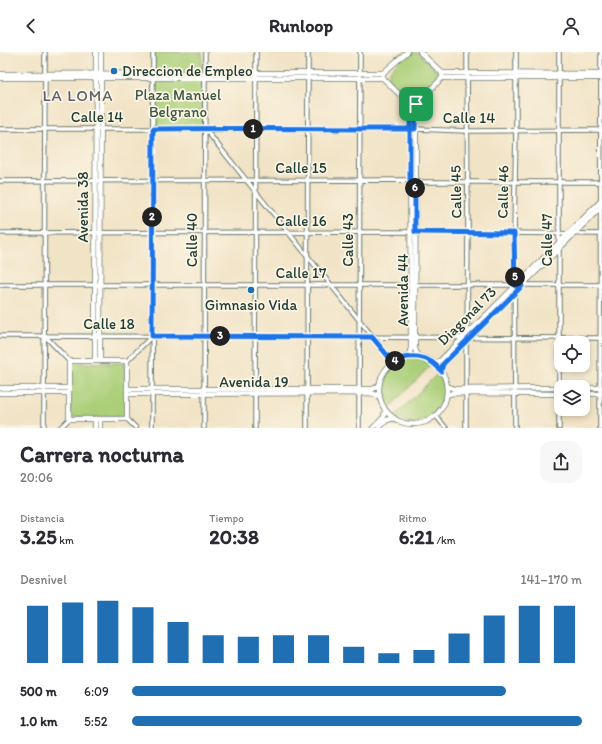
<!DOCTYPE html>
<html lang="es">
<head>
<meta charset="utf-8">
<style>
  :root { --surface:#fff; --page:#f7f7f7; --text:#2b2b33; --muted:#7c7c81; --accent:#1f6fb2 }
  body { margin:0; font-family:Itim,sans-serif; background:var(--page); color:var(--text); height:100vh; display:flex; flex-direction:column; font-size:15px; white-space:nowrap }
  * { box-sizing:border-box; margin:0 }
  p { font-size:13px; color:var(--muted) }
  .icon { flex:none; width:22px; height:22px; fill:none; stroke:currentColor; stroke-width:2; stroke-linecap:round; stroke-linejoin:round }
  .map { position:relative; height:376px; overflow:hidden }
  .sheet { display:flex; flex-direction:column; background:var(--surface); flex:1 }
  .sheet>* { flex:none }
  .fabs { position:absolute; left:554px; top:284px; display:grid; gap:8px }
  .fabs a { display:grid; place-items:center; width:36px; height:36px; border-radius:8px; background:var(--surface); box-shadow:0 2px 6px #0003; font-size:20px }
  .pin { position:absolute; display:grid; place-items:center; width:34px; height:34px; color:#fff; margin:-17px; border-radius:8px; box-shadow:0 2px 6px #0006 }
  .km { position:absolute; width:20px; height:20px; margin:-10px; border-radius:50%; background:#222; color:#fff; font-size:11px; line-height:20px; text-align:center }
  .round { display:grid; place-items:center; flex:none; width:42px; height:42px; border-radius:12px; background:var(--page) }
  .headline { display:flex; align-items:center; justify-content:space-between; height:68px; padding:0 20px }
  h1 { font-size:22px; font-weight:700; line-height:30px }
  .metrics { display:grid; grid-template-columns:repeat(3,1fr); gap:6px; height:68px; padding:4px 20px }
  .metrics div { display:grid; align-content:center }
  .metrics b { font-size:20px; font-weight:700 }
  .metrics small { font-size:11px; font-weight:400 }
  .metrics p { font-size:11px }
  .chart { height:112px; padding:8px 20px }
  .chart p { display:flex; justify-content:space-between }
  .chart svg { width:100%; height:72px; margin-top:4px; stroke:var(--accent); stroke-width:6 }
  ul { padding:0 20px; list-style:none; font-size:13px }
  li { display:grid; grid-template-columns:64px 48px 1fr; align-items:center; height:30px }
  li i { height:10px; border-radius:5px; background:var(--accent) }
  header { display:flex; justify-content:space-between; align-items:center; height:52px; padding:0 20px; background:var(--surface); font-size:18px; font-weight:700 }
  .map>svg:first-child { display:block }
  .green { fill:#aacf78; stroke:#648656 }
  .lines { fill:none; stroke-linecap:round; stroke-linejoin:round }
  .minor-casing { stroke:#687767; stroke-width:5.5 }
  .major-casing { stroke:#687767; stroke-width:6 }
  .minor { stroke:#fff; stroke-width:3.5 }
  .major { stroke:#fff; stroke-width:4.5 }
  .route-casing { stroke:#fff; stroke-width:8 }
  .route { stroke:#1a73e8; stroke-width:5 }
  .poi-dot { fill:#1f6fb2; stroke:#fcf5e5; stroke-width:1.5 }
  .labels { text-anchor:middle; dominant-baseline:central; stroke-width:3.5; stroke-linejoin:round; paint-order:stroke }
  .poi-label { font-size:15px; fill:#1f3d34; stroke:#fcf5e5; text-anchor:start }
  .park-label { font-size:15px; fill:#3b5a42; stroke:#fcf5e5 }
  .street-label { font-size:15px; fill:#1f3d34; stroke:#fcf5e5 }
  .neighbourhood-label { font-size:16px; letter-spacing:1px; fill:#5c626d; stroke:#fcf5e5 }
</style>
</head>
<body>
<header><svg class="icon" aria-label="back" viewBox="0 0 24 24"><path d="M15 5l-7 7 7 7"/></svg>Runloop<svg class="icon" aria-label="person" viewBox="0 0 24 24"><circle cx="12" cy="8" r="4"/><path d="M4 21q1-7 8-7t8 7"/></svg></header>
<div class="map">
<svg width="602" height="376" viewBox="0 0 602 376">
  <rect width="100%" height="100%" fill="#fcf5e5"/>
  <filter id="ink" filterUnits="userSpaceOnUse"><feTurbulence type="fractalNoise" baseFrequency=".025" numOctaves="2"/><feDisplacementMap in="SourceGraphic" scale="8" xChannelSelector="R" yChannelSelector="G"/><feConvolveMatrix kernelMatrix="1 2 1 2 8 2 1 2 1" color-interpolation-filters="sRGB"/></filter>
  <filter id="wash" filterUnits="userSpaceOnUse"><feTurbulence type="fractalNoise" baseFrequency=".012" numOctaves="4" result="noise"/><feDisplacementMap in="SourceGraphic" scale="16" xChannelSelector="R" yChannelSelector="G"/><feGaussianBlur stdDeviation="0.9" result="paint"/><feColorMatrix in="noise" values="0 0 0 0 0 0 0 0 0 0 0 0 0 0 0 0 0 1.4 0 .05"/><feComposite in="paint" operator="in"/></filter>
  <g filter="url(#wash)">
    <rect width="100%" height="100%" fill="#f1e3c6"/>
    <!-- green -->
    <g class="green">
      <rect x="154" y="0" width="48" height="19"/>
      <path d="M411 0 418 1 437 19 438 24 436 30 418 47 413 48 408 47 390 29 388 24 390 18 407 1Z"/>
      <rect x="154" y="27" width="49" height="49"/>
      <path d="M411 305H415L432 312 387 358 380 340V335L392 313 395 311Z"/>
      <path d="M73 311H123L125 313V363L124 365H72L70 363 71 313Z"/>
      <path d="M439 320 446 337V341L434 364 416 371H409L394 365Z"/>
    </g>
  </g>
  <g filter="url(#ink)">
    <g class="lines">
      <!-- minor casing -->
      <g class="minor-casing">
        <g id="minor">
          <path d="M0 77H415L467 79 602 78"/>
          <path d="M205 77 393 310"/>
          <path d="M0 129 410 128 415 130H602"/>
          <path d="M0 181 410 180 602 182"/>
          <path d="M0 233H602"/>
          <path d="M467 283 468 181 467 0"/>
          <path d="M0 284 602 286"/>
          <path d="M45 284 69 309"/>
          <path d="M127 309 152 284"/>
          <path d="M436 364 446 376"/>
          <path d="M127 367 136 376"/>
          <path d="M44 376 45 0"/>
          <path d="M60 376 69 367"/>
          <path d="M152 376 153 0"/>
          <path d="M204 376 205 0"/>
          <path d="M255 376 256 0"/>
          <path d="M307 376 308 0"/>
          <path d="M359 376 360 0"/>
          <path d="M466 376V289"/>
          <path d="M515 376 514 181 516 78V0"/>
          <path d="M559 376V0"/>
          <path d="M600 376 601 0"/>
        </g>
      </g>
      <!-- major casing -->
      <g class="major-casing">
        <g id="major">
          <path d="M383 21 407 0"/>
          <path d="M442 21 602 22"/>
          <path d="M0 22 383 21"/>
          <path d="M383 23V26L407 50 410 52H416L442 26V21L420 0"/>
          <path d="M0 26H383"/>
          <path d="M442 26H602"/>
          <path d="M416 52 415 285V297L418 304"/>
          <path d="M409 304 411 296 410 52"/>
          <circle cx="413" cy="338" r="34"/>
          <rect x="69" y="309" width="58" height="58"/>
          <path d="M95 309 96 0"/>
          <path d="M100 309 101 0"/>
          <path d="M434 311 440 309 602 148"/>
          <path d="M441 319 443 312 602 154"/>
          <path d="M447 334 454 337 561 336"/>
          <path d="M0 336H69"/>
          <path d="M583 336H602"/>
          <path d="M127 337H373L379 334"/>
          <path d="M0 341H69"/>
          <path d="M127 342 371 341 380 344"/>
          <path d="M583 342H602"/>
          <path d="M447 343 452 341 561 342"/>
          <path d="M100 367V376"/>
          <path d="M95 376V367"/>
          <path d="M373 376 384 365 385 358"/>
          <path d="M379 376 387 368 394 366"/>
        </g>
      </g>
      <!-- minor -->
      <use href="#minor" class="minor"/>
      <!-- major -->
      <use href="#major" class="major"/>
    </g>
  </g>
  <g class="lines" filter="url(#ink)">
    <!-- route casing -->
    <g class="route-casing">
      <path id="route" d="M416 52 415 77H410C324 77 239 76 153 77L152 284 372 285 393 310C410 301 429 303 441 319L443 312 522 234H515L514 181 415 180V130L410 128V52H416"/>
    </g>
    <!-- route -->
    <use href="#route" class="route"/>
  </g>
  <!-- markers -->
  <g class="poi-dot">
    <circle cx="114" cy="19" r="4"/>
    <circle cx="251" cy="238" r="4"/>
  </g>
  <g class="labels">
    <!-- poi labels -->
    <g class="poi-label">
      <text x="122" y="19">Direccion de Empleo</text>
      <text x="251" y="253" text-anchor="middle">Gimnasio Vida</text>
    </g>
    <!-- park labels -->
    <g class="park-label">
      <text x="178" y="43">Plaza Manuel<tspan x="178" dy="17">Belgrano</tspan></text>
    </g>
    <!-- street labels -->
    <g class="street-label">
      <text x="97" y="65">Calle 14</text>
      <text x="469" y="66">Calle 14</text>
      <text x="301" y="116">Calle 15</text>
      <text transform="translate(456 140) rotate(-91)">Calle 45</text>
      <text transform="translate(503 140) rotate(-89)">Calle 46</text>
      <text transform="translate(83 155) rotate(-90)">Avenida 38</text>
      <text x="301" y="169">Calle 16</text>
      <text transform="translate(192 188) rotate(-90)">Calle 40</text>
      <text transform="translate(348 188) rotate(-90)">Calle 43</text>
      <text transform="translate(547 188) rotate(-90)">Calle 47</text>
      <text x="301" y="221">Calle 17</text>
      <text transform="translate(403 238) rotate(-90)">Avenida 44</text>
      <text transform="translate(467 264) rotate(-45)">Diagonal 73</text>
      <text x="109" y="272">Calle 18</text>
      <text x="254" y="330">Avenida 19</text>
    </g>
    <!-- neighbourhood labels -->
    <g class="neighbourhood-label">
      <text x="78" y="43">LA LOMA</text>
    </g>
  </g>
</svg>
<div class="fabs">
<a><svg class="icon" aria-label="locate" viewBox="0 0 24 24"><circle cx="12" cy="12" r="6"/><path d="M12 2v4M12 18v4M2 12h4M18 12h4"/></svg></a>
<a><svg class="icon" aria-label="layers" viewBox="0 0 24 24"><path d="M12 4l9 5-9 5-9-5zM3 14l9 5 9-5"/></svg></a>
</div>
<div class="pin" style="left:416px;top:52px;background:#1e9e55"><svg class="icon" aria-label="arrive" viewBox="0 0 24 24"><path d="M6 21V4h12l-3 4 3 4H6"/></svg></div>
<b class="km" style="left:253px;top:77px">1</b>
<b class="km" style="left:152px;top:165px">2</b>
<b class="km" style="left:220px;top:284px">3</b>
<b class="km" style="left:395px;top:309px">4</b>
<b class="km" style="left:515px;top:225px">5</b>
<b class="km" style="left:415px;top:136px">6</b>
</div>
<section class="sheet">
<div class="headline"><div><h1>Carrera nocturna</h1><p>20:06</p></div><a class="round"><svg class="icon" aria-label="share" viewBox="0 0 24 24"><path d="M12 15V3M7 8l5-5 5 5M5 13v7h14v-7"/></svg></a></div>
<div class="metrics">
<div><p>Distancia</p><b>3.25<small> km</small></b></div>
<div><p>Tiempo</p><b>20:38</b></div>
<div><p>Ritmo</p><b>6:21<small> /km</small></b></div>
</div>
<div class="chart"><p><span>Desnivel</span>141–170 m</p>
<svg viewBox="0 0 160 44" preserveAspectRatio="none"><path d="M5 44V9M15 44V7M25 44V6M35 44V10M45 44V19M55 44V27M65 44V28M75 44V27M85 44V27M95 44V34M105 44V38M115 44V36M125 44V26M135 44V15M145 44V9M155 44V9"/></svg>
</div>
<ul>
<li><b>500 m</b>6:09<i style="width:83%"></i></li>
<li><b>1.0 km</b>5:52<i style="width:100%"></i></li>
</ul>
</section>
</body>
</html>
